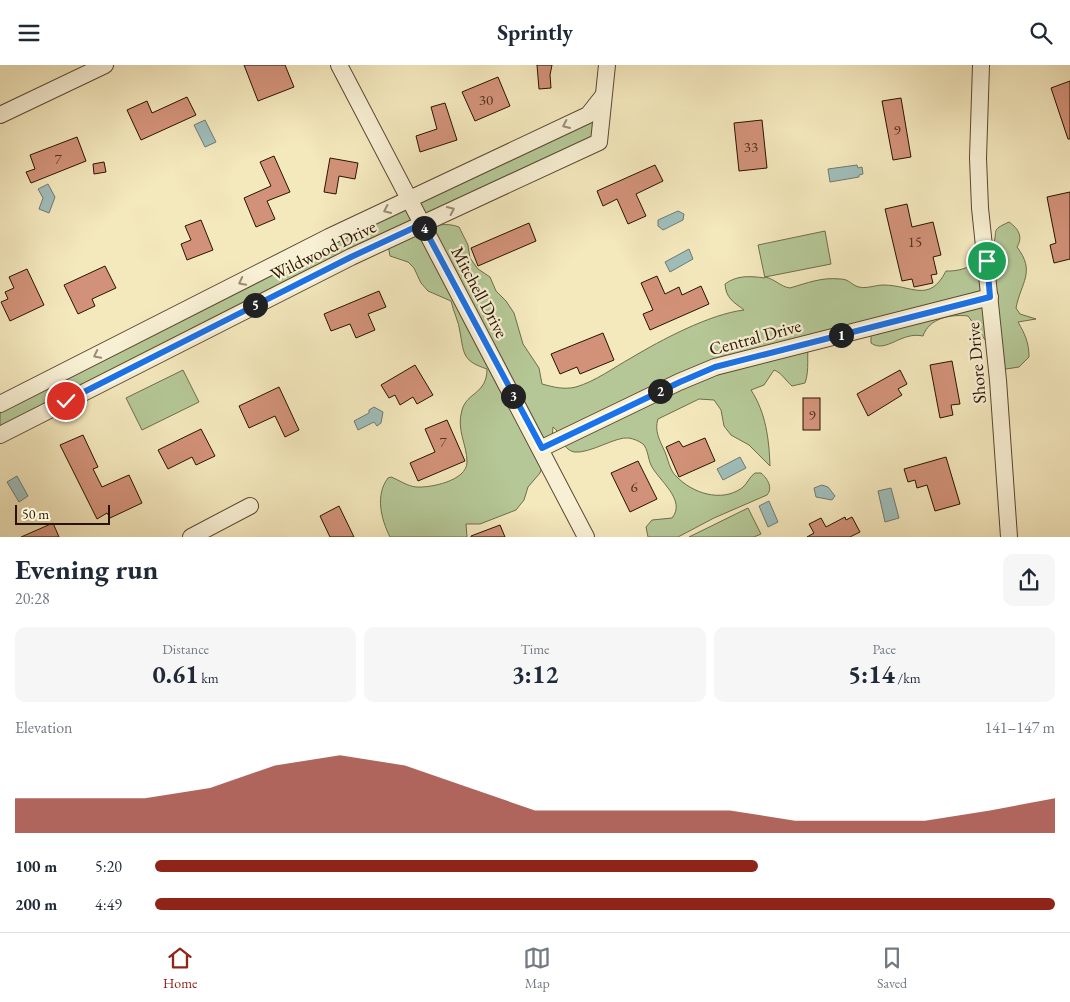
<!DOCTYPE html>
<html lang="en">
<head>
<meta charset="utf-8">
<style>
  :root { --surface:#fff; --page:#f6f6f7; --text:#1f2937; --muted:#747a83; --line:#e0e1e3; --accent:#8f2418 }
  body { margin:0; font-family:"EB Garamond",serif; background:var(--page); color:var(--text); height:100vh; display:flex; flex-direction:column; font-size:19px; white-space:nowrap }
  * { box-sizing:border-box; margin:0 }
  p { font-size:16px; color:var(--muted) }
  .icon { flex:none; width:28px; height:28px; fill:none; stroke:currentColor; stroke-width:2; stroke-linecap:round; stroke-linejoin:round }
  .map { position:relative; height:472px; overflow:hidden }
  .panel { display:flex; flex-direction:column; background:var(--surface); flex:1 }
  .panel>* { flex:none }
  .scale { position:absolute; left:15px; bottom:12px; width:95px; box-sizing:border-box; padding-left:5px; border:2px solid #281301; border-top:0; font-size:14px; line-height:18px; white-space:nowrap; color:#281301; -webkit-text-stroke:4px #f8f0d4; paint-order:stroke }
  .pin { position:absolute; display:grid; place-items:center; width:42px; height:42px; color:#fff; margin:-21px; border:2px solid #fff; border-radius:50%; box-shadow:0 1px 5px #0007 }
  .km { position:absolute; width:25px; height:25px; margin:-12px; border-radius:50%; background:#222; color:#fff; font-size:14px; line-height:25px; text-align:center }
  .round { display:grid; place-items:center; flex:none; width:52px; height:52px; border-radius:10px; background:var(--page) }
  .head { display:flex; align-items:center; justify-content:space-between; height:85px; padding:0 15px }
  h1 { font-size:28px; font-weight:700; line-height:38px }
  .figures { display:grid; grid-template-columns:repeat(3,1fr); gap:8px; height:85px; padding:5px 15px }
  .figures div { display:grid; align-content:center; border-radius:10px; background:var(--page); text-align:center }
  .figures b { font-size:25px; font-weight:700 }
  .figures small { font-size:14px; font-weight:400 }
  .figures p { font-size:14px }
  .chart { height:140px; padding:10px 15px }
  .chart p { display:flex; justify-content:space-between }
  .chart svg { width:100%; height:90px; margin-top:5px; fill:var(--accent); opacity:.7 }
  ul { padding:0 15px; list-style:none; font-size:16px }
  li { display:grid; grid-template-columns:80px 60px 1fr; align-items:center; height:38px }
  li i { height:12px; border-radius:6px; background:var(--accent) }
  header { display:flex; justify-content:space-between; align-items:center; height:65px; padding:0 15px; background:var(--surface); font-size:22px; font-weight:700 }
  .menu { display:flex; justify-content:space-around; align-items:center; height:70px; border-top:1px solid var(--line); background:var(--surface); font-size:14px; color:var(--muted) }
  .menu a { display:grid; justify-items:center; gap:2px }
  .menu .active { color:var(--accent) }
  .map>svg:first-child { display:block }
  .green { fill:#b5c796; stroke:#6e6d4c }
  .water { fill:#9fbebb; stroke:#6f7a71 }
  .building { fill:#d29279; stroke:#281301 }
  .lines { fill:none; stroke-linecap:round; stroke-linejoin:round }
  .minor-casing { stroke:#5b4830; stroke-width:18 }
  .minor { stroke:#f8f0d4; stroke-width:16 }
  .oneway { stroke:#9a8d75 }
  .route-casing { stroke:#fff; stroke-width:10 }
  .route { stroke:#1a73e8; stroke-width:6 }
  .labels { text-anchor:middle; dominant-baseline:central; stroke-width:4.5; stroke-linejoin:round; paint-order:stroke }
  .number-label { font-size:15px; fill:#52331f }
  .street-label { font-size:18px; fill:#281301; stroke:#f8f0d4 }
</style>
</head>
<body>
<header><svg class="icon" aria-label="menu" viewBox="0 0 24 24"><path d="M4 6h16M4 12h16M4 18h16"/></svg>Sprintly<svg class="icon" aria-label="search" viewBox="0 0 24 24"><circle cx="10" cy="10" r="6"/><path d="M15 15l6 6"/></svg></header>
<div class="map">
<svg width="1070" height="472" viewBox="0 0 1070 472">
  <rect width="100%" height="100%" fill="#f4e8bd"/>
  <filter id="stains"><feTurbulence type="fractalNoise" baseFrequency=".004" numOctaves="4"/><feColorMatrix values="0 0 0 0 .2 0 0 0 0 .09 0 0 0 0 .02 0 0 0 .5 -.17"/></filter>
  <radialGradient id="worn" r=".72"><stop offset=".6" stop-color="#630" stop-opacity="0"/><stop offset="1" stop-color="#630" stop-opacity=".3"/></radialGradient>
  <!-- green -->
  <g class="green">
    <path d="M603 31 599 77 0 370V339L588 50Z"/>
    <path d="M1009 157C1019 164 1023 172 1017 182 1036 207 1021 217 1016 243L1020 249 1036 254 1018 257C1025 269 1029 278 1029 292L1019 302 1006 304 968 251C951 249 929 253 923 271 901 266 886 289 871 278V270L879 269 809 276C806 291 810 304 805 318L792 321C785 315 782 308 774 305L764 320 751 325C766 348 769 374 770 401L749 380 731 370 724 361 721 345 714 335 699 334 658 354C654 366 660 376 665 387 668 394 670 406 676 411 692 428 721 438 742 423 748 418 749 412 755 408H761C768 414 773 423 767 430L714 453 678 472H648L646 462 652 455 672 453C687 435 658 415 651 400 648 394 648 384 643 379 639 376 634 374 629 373 616 371 590 389 574 387 561 384 562 368 553 362L552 373 540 408 528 422 524 435 516 445 480 459H466L467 472H390C381 454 375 430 388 413L391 412C399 415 407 421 416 422 430 423 467 416 467 397 467 379 456 365 462 345 467 327 487 329 487 304 463 296 464 290 460 267 459 257 453 246 451 236L428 226 421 218 414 203 408 197 390 191 388 180C409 171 436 153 459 162L468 180 470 193 478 204 490 212 496 226 506 236 514 248 523 279 539 303 542 319C553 322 564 325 576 322 596 316 613 303 631 293 661 275 710 249 744 245 734 237 726 234 725 219 737 210 750 211 765 213L758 180 825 166 831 199 765 212C775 214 781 222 790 223 807 218 822 212 840 214 848 214 850 218 856 221 864 225 875 220 883 220 912 220 929 239 946 206 963 207 986 197 993 180 999 165 989 166 1009 157Z"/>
    <path d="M183 305 199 337 142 365 126 333Z"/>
    <path d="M748 443 761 469 754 472H689Z"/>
  </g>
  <!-- water -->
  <g class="water">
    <path d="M205 55 216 77 205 82 194 60Z"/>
    <path d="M857 100 858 103 862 102 863 109 859 110V112L830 117 828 104Z"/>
    <path d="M48 119 55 132 49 148 39 144 43 133 38 124Z"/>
    <path d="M678 146 684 149 683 155 663 165 658 161V155Z"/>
    <path d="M689 184 693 194 670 207 665 197Z"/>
    <path d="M374 342 383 347 381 358 377 361 374 357 358 365 354 356 369 348V345Z"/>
    <path d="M740 392 746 403 723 415 717 404Z"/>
    <path d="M17 411 28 431 19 437 7 417Z"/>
    <path d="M822 420 828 422 835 431 832 435 816 432 814 423Z"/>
    <path d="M891 423 899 453 885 457 878 426Z"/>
    <path d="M769 436 778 457 768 462 759 441Z"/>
  </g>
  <!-- building -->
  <g class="building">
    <path d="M244 0H285L294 22 258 36Z"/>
    <path d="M537 0H552L550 10 551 23 539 24Z"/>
    <path d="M498 12 510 41 475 56 462 27Z"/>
    <path d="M1070 16V74H1068L1051 23Z"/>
    <path d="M187 32 196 50 141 75 127 45 147 36 152 48Z"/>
    <path d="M901 33 911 92 893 95 882 36Z"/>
    <path d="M445 38 457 75 420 87 416 71 437 64 431 42Z"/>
    <path d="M762 55 767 103 739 106 734 58Z"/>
    <path d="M77 72 86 96 31 118 26 107 35 104 30 90Z"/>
    <path d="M274 91 290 127 267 136 275 154 256 162 244 133 271 121 260 97Z"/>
    <path d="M330 93 358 98 355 114 339 111 336 129 324 127Z"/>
    <path d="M104 97 106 107 94 109 93 99Z"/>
    <path d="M655 100 663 116 636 129 646 151 628 159 617 134 603 141 597 126Z"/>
    <path d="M1070 127V194L1054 198 1050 180 1056 178 1047 132Z"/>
    <path d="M907 139 912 162 933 157 941 190 933 192 937 209 931 210 933 218 914 222 912 214 902 216 885 144Z"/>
    <path d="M201 155 213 185 187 195 181 179 191 175 185 161Z"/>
    <path d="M529 158 536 176 478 201 471 183Z"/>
    <path d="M105 201 116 223 92 234 95 241 78 249 64 220Z"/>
    <path d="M27 204 44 240 10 256 1 237 8 234 5 227 14 223 9 212Z"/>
    <path d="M657 211 665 229 679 222 682 230 701 221 709 239 650 265 643 249 653 245 641 218Z"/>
    <path d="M379 226 386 242 368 249 375 265 356 273 350 259 331 266 324 249Z"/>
    <path d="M603 268 614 295 580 309 577 302 560 309 551 289Z"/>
    <path d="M952 296 960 339 951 340 953 350 940 353 930 300Z"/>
    <path d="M415 300 433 330 417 339 413 332 400 340 395 330 389 333 381 320Z"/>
    <path d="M900 305 907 319 898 324 902 330 868 351 857 329Z"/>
    <path d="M279 322 299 365 285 372 275 351 249 363 239 341Z"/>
    <rect x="803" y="333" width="17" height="32"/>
    <path d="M447 355 465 396 418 416 410 398 435 387 425 364Z"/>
    <path d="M201 364 215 391 196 400 192 392 168 404 158 385Z"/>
    <path d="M83 370 98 402 93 404 102 422 129 410 142 438 110 453 107 448 97 454 60 380Z"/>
    <path d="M705 373 715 396 679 412 666 382 679 376 683 382Z"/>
    <path d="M946 392 960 439 935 446 927 420 917 423 915 415 908 417 904 404Z"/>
    <path d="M638 396 657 434 630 447 611 408Z"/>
    <path d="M339 441 354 472H330L320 451Z"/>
    <path d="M845 452 846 455 852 452 860 467 850 472H807L814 468 809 459 821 453 826 462Z"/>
    <path d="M53 458 59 472H21Z"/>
    <path d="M500 460 505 472H471V471Z"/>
  </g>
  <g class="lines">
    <!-- minor casing -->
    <g class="minor-casing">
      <g id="minor">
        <path d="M339 0 586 472"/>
        <path d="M981 0 978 93 980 143 998 315 1009 472"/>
        <path d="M0 50 105 0"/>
        <path d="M0 339 329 172 588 50 603 31"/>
        <path d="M0 370 351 192 599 77 607 0"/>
        <path d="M542 383 679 317 715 302 990 232"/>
        <path d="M191 472 250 441"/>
      </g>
    </g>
    <!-- minor -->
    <use href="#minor" class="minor"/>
  </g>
  <!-- one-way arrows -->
  <defs><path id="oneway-chevron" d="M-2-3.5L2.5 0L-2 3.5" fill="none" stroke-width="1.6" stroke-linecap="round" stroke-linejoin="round" transform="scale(1.25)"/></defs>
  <g class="oneway">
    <use href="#oneway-chevron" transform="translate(566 60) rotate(155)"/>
    <use href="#oneway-chevron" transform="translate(387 145) rotate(155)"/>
    <use href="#oneway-chevron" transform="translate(451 145) rotate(-25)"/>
    <use href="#oneway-chevron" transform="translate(242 217) rotate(153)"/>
    <use href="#oneway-chevron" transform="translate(97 290) rotate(153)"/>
  </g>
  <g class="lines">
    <!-- route casing -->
    <g class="route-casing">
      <path id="route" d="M66 336 351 192 422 159 542 383 680 317 715 302 990 232 987 196"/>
    </g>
    <!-- route -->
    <use href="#route" class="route"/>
  </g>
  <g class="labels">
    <!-- number labels -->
    <g class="number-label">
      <text x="486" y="34">30</text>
      <text x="897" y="64">9</text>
      <text x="751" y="81">33</text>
      <text x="58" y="93">7</text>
      <text x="915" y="176">15</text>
      <text x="812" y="349">9</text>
      <text x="443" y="376">7</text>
      <text x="634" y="421">6</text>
    </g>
    <!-- street labels -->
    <g class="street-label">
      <text transform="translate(323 185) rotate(-26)">Wildwood Drive</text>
      <text transform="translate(480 227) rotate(62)">Mitchell Drive</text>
      <text transform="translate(755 272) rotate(-15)">Central Drive</text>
      <text transform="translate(976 298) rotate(-95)">Shore Drive</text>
    </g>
  </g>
  <rect width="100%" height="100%" filter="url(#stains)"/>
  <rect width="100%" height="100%" fill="url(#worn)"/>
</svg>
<div class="scale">50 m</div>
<div class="pin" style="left:987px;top:196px;background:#1e9e55"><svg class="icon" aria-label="arrive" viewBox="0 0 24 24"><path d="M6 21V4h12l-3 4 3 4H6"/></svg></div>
<div class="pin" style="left:66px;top:336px;background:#d93025"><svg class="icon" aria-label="check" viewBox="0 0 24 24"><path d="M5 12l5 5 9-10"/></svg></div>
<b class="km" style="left:841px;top:270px">1</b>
<b class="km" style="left:660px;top:326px">2</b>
<b class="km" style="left:513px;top:331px">3</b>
<b class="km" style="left:424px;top:163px">4</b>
<b class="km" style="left:255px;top:240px">5</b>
</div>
<section class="panel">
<div class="head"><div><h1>Evening run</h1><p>20:28</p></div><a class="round"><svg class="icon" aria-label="share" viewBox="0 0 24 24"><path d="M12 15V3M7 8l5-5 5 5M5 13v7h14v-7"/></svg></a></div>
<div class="figures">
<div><p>Distance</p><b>0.61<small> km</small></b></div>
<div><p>Time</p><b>3:12</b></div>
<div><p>Pace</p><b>5:14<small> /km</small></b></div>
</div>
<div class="chart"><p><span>Elevation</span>141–147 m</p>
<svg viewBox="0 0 160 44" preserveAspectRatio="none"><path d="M0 44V27L10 27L20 27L30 22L40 11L50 6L60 11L70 22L80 33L90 33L100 33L110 33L120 38L130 38L140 38L150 33L160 27V44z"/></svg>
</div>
<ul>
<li><b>100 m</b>5:20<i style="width:67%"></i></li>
<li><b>200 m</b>4:49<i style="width:100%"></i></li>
</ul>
</section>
<nav class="menu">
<a class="active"><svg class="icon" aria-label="home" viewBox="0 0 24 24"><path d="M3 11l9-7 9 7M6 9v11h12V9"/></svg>Home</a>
<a><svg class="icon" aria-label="map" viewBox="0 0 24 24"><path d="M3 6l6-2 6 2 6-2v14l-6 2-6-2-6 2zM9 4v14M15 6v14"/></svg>Map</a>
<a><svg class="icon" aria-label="saved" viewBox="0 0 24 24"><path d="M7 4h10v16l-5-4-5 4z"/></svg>Saved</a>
</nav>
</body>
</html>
